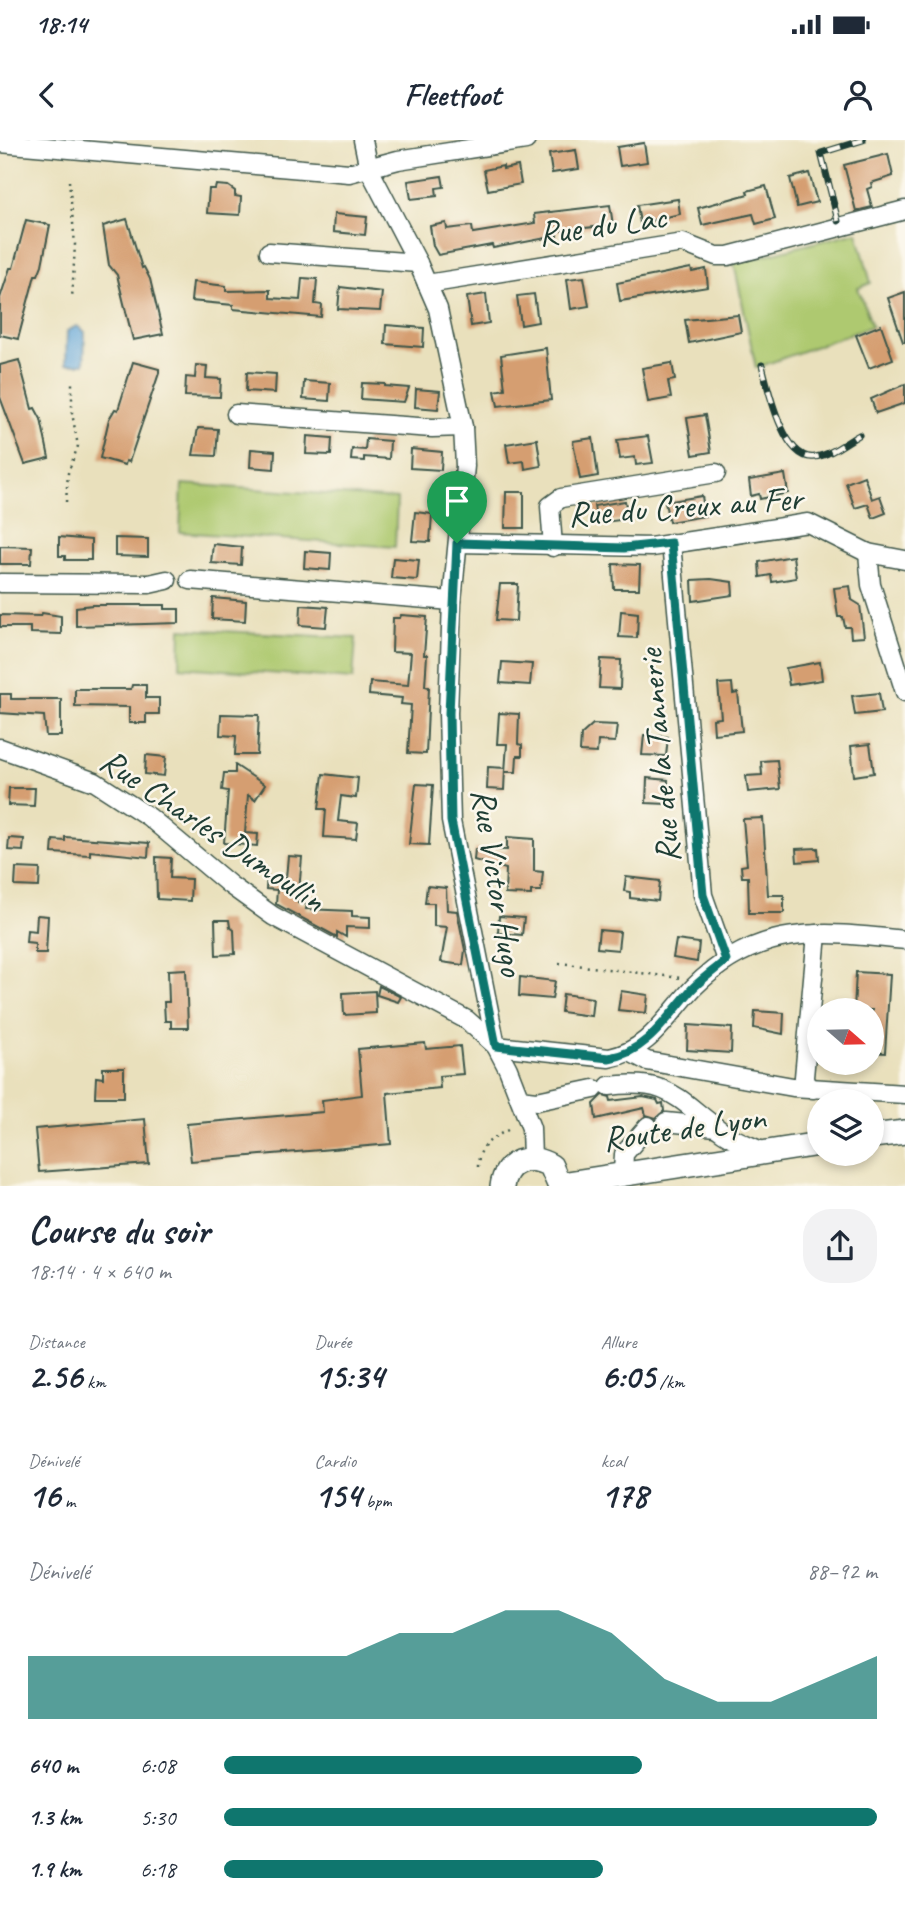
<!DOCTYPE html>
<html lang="fr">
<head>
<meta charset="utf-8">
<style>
  :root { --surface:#fff; --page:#f2f2f3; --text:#1f2937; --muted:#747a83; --accent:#0f766e }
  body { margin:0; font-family:Caveat,sans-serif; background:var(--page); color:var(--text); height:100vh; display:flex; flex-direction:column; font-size:26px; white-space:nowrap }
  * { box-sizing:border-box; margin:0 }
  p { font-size:23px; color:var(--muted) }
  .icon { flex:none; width:38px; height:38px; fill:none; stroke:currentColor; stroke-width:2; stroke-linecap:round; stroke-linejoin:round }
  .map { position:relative; height:1046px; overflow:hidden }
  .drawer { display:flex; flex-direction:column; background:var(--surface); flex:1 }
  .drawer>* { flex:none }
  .needle { width:46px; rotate:110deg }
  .controls { position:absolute; left:807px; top:858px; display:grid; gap:14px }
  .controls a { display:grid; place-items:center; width:77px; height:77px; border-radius:50%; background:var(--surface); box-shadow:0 4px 10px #0003; font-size:35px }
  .pin { position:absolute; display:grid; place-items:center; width:60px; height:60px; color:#fff; margin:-72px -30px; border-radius:50% 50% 50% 0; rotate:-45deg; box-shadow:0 0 7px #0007 }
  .pin .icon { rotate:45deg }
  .round { display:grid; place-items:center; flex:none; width:74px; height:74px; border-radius:28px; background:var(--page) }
  .summary { display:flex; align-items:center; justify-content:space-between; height:119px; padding:0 28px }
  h1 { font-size:38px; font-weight:600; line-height:52px }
  .figures { display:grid; grid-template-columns:repeat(3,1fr); gap:10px; height:119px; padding:7px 28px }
  .figures div { display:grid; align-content:center }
  .figures b { font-size:35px; font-weight:600 }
  .figures small { font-size:19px; font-weight:400 }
  .figures p { font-size:19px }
  .chart { height:196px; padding:14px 28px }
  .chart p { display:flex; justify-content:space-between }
  .chart svg { width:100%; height:126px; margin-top:7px; fill:var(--accent); opacity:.7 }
  ul { padding:0 28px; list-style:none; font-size:23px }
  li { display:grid; grid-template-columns:112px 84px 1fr; align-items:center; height:52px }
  li i { height:18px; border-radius:9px; background:var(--accent) }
  .status { display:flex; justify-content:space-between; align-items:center; height:49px; padding:0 35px; background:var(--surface); direction:ltr }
  .status svg { height:19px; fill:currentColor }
  header { display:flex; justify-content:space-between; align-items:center; height:91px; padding:0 28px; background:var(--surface); font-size:32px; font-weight:600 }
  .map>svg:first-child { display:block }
  .green { fill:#aec970; stroke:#668352; stroke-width:2 }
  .water { fill:#64a6d8; stroke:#427286; stroke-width:2 }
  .building { fill:#d59e71 }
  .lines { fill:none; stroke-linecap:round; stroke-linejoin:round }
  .minor-casing { stroke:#3d5548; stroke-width:21 }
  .major-casing { stroke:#3d5548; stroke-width:26 }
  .path { stroke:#3d5548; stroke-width:2.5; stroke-dasharray:2 5; stroke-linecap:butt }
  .minor { stroke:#fff; stroke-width:18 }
  .major { stroke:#fff; stroke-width:23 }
  .rail-casing { stroke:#1f3d34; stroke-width:7 }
  .rail { stroke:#fbf7ec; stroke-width:4.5; stroke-dasharray:13; stroke-linecap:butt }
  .route-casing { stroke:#fff; stroke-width:14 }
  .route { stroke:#0f766e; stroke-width:9 }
  .labels { text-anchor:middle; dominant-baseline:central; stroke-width:5; stroke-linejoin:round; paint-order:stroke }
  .street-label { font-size:35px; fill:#1f3d34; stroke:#fbf7ec }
</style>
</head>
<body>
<div class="status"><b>18:14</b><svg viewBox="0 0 49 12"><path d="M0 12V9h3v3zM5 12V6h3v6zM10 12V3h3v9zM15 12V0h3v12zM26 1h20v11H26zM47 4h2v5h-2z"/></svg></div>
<header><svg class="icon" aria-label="back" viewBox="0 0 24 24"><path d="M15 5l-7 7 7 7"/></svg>Fleetfoot<svg class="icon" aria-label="person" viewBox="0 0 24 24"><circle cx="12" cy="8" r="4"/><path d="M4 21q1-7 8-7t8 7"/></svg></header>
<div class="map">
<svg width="905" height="1047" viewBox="0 0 905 1047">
  <rect width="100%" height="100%" fill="#fbf7ec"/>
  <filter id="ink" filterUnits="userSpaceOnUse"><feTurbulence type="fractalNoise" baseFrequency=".0143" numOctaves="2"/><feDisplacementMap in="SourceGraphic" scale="14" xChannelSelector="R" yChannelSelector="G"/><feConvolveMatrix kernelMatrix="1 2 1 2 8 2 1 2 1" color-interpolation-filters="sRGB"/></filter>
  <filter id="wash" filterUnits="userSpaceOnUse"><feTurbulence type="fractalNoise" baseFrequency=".00686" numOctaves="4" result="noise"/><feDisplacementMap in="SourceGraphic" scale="28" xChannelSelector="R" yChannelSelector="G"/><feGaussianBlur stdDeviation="1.57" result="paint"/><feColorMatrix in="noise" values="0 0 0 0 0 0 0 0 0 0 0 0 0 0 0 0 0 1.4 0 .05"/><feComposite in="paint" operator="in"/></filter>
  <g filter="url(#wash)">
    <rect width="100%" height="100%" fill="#e9e0bc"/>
    <!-- green -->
    <g class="green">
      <path d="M857 92 871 143 858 148 872 186 756 228 734 123Z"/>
      <path d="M182 344 397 359 395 407 180 392Z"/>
      <path d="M181 489 356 498 353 539 180 527Z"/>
    </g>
    <!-- water -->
    <path class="water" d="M77 186 85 192 84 224H66L67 191Z"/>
    <g id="blocks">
      <!-- building -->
      <g class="building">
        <path d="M644 3 647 22 620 26 617 7Z"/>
        <path d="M576 10 579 29 552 33 549 14Z"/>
        <path d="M888 14 893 36 871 43 872 47 867 49 872 67 856 71 844 25Z"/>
        <path d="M503 26V29L518 26 521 44 488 50 484 30Z"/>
        <path d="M809 33 817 62 797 67 790 38Z"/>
        <path d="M442 36 444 47 436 48 437 56 411 59 408 41Z"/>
        <path d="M216 45 228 46 235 51V56L241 57 240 75 207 73 209 49H215Z"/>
        <path d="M766 46 775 79 756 84 753 74 702 85 698 68 748 54 747 51Z"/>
        <path d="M678 59 680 74 640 83 637 65Z"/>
        <path d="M610 65 613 85 556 91 557 96 493 108 492 105 438 115 433 106 430 86 446 83 447 89 472 86 473 93 535 83 534 74Z"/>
        <path d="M334 74 367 77 365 95 333 92Z"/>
        <path d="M127 79 142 128 144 127 150 139 163 194 133 200 117 135 109 125 103 86Z"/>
        <path d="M26 80 50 85 42 125 38 135H35L18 199 0 195V158L10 128H13Z"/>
        <path d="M691 128 692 132 706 129 708 147 620 161 617 143Z"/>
        <path d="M584 137 589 166 571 169 567 139Z"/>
        <path d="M302 138 317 139 315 164 322 165 321 177 233 169V165L191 161 193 142 226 146V151L270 150V158L300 160Z"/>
        <path d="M340 147 382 152 380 171 338 169Z"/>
        <path d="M905 152V202H903L888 158Z"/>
        <path d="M486 154 489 183 471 186 467 157Z"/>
        <path d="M534 154 538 182 521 185 517 156Z"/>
        <path d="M738 175 741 192 689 203 685 180Z"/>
        <path d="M386 185 424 188 423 207 385 204Z"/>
        <path d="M881 185 893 219 869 228 856 195Z"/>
        <path d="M546 208 551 260 498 266 495 251 505 249 501 215Z"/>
        <path d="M19 220 32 269 35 268 41 279 49 318 25 324 0 257V225Z"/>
        <path d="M133 222 159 229V233L129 322 126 321 125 325 100 318 109 279 115 269 118 270Z"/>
        <path d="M672 223 675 240 668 241 671 258 648 262 642 228Z"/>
        <path d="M196 225 207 226 206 238 221 239 220 257 185 256 186 237 195 238Z"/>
        <path d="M247 232 276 234 275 253 246 251Z"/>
        <path d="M304 241 330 243 329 261 303 259Z"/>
        <path d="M362 243 385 244V246L409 248 404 262 361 259Z"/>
        <path d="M905 244V263L876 273 871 259Z"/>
        <path d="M416 249 440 251 438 269 415 267Z"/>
        <path d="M705 275 711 312 693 315 687 278Z"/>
        <path d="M198 288 218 289 216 316 193 315Z"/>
        <path d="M307 296 332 298 331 315 306 314Z"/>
        <path d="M648 296 653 323 636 325 635 317 620 319 617 300Z"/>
        <path d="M593 298 598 336 580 339 573 301Z"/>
        <path d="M366 299 390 301 389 319 364 317V321L351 320 352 309 365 310Z"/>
        <path d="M537 299 541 326 525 329 524 321 509 323 506 304Z"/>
        <path d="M251 309 275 311 274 329 250 327Z"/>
        <path d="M411 309 442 312 441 330 410 328Z"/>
        <path d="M785 334 788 353 760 359 759 354 751 356 749 340Z"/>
        <path d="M864 336 872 359 880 356 886 373 873 378 868 364 855 368 846 343Z"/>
        <path d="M506 352H524V388H505Z"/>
        <path d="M702 356 705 376 669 382 665 362Z"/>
        <path d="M625 361 628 379 597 383 594 366Z"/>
        <path d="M415 372 432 374 430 402 412 401Z"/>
        <path d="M59 397 91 400V420H65V416H59Z"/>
        <path d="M115 398 148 399V417L115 416Z"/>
        <path d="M213 404 242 407 241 425 211 423Z"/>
        <path d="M0 406 32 407 31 424H0Z"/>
        <path d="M305 411 331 413 330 430 304 428Z"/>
        <path d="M793 416 796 438 772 442 771 435 760 437 759 422Z"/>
        <path d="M393 418 419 420 417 440 391 438Z"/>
        <path d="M613 424 640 425 639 449H614Z"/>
        <path d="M711 439 732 442 733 455 693 461 692 440Z"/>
        <path d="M500 444H518L516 481 496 480Z"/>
        <path d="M850 446 852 460 860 465 864 497 851 498 850 487H845L843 477H838L834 448Z"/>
        <path d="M213 458 246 461 245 481 212 479Z"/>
        <path d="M93 465H165V469H179V483L76 486V467Z"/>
        <path d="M301 465 328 467 326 487 300 485Z"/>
        <path d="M621 471 638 473 637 498 619 497Z"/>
        <path d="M42 473 61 476V494L30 493V487H0V475L41 476Z"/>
        <path d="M401 475 427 477 424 515H427L425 546 429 547 426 614 408 613 411 565 401 564 402 558 369 555 370 542 408 545 411 513 392 512 393 478H400Z"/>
        <path d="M601 519 621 520 620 549 599 548Z"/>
        <path d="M502 522 532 524 530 545 500 543Z"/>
        <path d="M820 522 822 540 789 545 786 528Z"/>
        <path d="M732 543 733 554 738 553 742 591 714 594 713 579 721 578 718 544Z"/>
        <path d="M132 545H146V558H159V574H146V583H129V567L75 566V549H131Z"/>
        <path d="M879 553 882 572 855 575 852 556Z"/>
        <path d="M0 554H11V559H61V596H46L44 576 0 573Z"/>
        <path d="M499 573 519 574 518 604 522 605V616H517L516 632H505L507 604H497Z"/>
        <path d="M221 574 259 575 257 615H235L236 596 220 595Z"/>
        <path d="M593 584 617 585 615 602 598 601 597 613 580 612 581 595Z"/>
        <path d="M644 595 668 597 666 616 642 615Z"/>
        <path d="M870 604 874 633 854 636 851 606Z"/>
        <path d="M146 615 166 617 164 636 145 634Z"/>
        <path d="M777 620 780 649 748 652 746 636 762 635 761 621Z"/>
        <path d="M235 625 265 645 255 660 248 655 245 693 258 694 257 706 224 703 228 651 222 650 224 633H235Z"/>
        <path d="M488 627 505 628 504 650 487 649Z"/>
        <path d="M323 634 358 638 356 658 341 656 338 681 358 683 356 699 324 697 326 669H319Z"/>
        <path d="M647 638 668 640 667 664 646 663Z"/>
        <path d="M416 644 433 645 429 705 409 704Z"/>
        <path d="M9 648H35L34 666 8 665Z"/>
        <path d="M763 678 768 755H784V773H749L748 737H742L741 726 747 725 743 679Z"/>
        <path d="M65 697 149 703 148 717 90 711V715L52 713 53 700 65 701Z"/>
        <path d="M507 697 534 699V731L543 732 541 751H531V755L505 754 506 729 474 720 475 709 507 710Z"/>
        <path d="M9 698 24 699 23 711 8 710Z"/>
        <path d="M818 708 819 720 797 722 796 709Z"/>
        <path d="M288 716 302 717 298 763 307 764 306 769 352 771V776L370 777V788L346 787V797L337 792V797L276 764 277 750 266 749 267 737 286 738Z"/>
        <path d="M156 717 171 718 170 738 191 739 190 761 157 759Z"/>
        <path d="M16 728 40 729 39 747 15 746Z"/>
        <path d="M626 737 660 741 658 761 630 758V752L624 751Z"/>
        <path d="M427 746 446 748 447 770 457 771 465 810 463 825 441 822 447 787 434 786V763H425Z"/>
        <path d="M37 775 48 776 46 813H35V803L26 802 27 790 36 791Z"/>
        <path d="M499 776 524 778 522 795 498 793Z"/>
        <path d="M215 780H229L230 787 234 790 235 814 216 815Z"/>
        <path d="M599 790 620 792 618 810 597 808Z"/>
        <path d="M676 800 699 803 697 822 673 818Z"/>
        <path d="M186 829 188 888H171V881H165L164 862H169L168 830Z"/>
        <path d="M856 832 890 834 885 913 872 912V870H854Z"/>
        <path d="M520 837 555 841 552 859 519 856Z"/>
        <path d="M379 846 401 857 398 862 377 855Z"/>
        <path d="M375 851 376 873 344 875 343 853Z"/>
        <path d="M621 851 648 855 646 873 618 870Z"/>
        <path d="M563 854 593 858 591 876 561 872Z"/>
        <path d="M755 871 784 873 783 894 754 888Z"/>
        <path d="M688 885 732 888 731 913 687 910Z"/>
        <path d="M425 903 426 909 460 906 463 934 439 936 440 948 387 953 391 1004 191 1021 187 984 323 972 322 960 362 955 358 909Z"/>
        <path d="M103 928H124V957H95L96 937 103 938Z"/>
        <path d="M603 955 610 957 611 961 643 957 657 960 659 964 663 963 664 971 656 978 646 975 644 968 596 979 594 964Z"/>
        <path d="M145 979 149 1024 39 1032 35 989Z"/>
      </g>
    </g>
  </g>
  <g filter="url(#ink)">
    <use href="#blocks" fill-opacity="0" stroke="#3d5548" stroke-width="2"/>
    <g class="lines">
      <!-- minor casing -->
      <g class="minor-casing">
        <g id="minor">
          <path d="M363 0 369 29 418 123 438 169 463 287 465 326 452 461 448 573 451 681 496 906"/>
          <path d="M0 3 349 33 398 20 526 0"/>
          <path d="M269 112 418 123"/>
          <path d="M427 144 683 103 716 116H728L905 70"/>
          <path d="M236 274 432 288 463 287"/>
          <path d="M458 403 651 407 808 383 868 413 905 420"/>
          <path d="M671 403 703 755 726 820"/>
          <path d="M553 407 550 366 561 358 716 333"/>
          <path d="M868 413 871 445 905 552"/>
          <path d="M190 440 452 461"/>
          <path d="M0 443 149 444 167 440"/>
          <path d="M0 608 95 642 149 677 230 745 273 776 467 880 496 906 508 929 531 988 532 1018"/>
          <path d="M496 906 609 918C649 911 668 874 694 847 758 783 822 791 905 800"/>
          <path d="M630 912 647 921 793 947 905 954"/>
          <path d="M609 946C672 938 678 961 724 993 736 1001 751 1006 764 1012"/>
          <path d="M813 949 805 944 804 937 817 794"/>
          <path d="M520 959 537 961 594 949"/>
          <path d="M666 982 716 987"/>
          <path d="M623 1032 624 1014 648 986"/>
        </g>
      </g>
      <!-- major casing -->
      <g class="major-casing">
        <g id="major">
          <path d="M872 996 905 992"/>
          <path d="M561 1044 819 1004"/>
          <path d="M502 1047C505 1020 530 1013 551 1026L560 1047"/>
        </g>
      </g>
      <!-- path -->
      <g class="path">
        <path d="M69 41 75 104 72 159"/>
        <path d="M66 362 68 333 78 306 72 273V239"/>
        <path d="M559 823 681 838"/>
        <path d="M478 1027C478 1004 494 997 512 988"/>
      </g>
      <!-- minor -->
      <use href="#minor" class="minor"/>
      <!-- major -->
      <use href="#major" class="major"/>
      <!-- rail casing -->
      <g class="rail-casing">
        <g id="rail">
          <path d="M838 81 821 13 863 0"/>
          <path d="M762 225C768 249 784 322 815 317 831 315 846 302 859 295"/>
        </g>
      </g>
      <!-- rail -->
      <use href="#rail" class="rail"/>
    </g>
  </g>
  <g class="lines" filter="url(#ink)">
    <!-- route casing -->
    <g class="route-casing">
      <path id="route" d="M457 403 624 408 671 403 703 755 726 820C715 830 702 839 692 849 668 876 647 912 609 918L496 906 451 681 449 573Z"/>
    </g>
    <!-- route -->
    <use href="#route" class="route"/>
  </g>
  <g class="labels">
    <!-- street labels -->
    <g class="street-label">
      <text transform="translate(602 85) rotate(-8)">Rue du Lac</text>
      <text transform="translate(685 366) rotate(-4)">Rue du Creux au Fer</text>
      <text transform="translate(659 616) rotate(-95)">Rue de la Tannerie</text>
      <text transform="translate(213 690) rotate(34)">Rue Charles Dumoullin</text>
      <text transform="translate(498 742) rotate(81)">Rue Victor Hugo</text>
      <text transform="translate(684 988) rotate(-8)">Route de Lyon</text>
    </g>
  </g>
</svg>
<div class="controls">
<a><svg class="needle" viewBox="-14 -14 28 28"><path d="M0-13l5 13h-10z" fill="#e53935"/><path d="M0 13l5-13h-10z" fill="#747a83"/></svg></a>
<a><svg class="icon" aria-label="layers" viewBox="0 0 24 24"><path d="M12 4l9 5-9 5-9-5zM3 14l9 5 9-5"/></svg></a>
</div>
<div class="pin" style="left:457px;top:403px;background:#1e9e55"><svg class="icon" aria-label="arrive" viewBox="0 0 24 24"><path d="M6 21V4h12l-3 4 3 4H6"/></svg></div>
</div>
<section class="drawer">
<div class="summary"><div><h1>Course du soir</h1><p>18:14 · 4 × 640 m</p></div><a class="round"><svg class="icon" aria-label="share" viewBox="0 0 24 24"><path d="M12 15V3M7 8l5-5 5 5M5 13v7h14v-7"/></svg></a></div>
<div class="figures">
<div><p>Distance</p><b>2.56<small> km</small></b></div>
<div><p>Durée</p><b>15:34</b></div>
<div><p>Allure</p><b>6:05<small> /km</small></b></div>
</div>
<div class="figures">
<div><p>Dénivelé</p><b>16<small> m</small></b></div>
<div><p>Cardio</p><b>154<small> bpm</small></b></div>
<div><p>kcal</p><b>178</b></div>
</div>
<div class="chart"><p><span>Dénivelé</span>88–92 m</p>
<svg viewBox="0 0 160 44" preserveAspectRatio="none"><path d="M0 44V22L10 22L20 22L30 22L40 22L50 22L60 22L70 14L80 14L90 6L100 6L110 14L120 30L130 38L140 38L150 30L160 22V44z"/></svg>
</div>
<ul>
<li><b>640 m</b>6:08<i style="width:64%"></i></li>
<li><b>1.3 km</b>5:30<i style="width:100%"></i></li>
<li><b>1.9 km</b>6:18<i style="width:58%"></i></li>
</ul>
</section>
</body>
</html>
